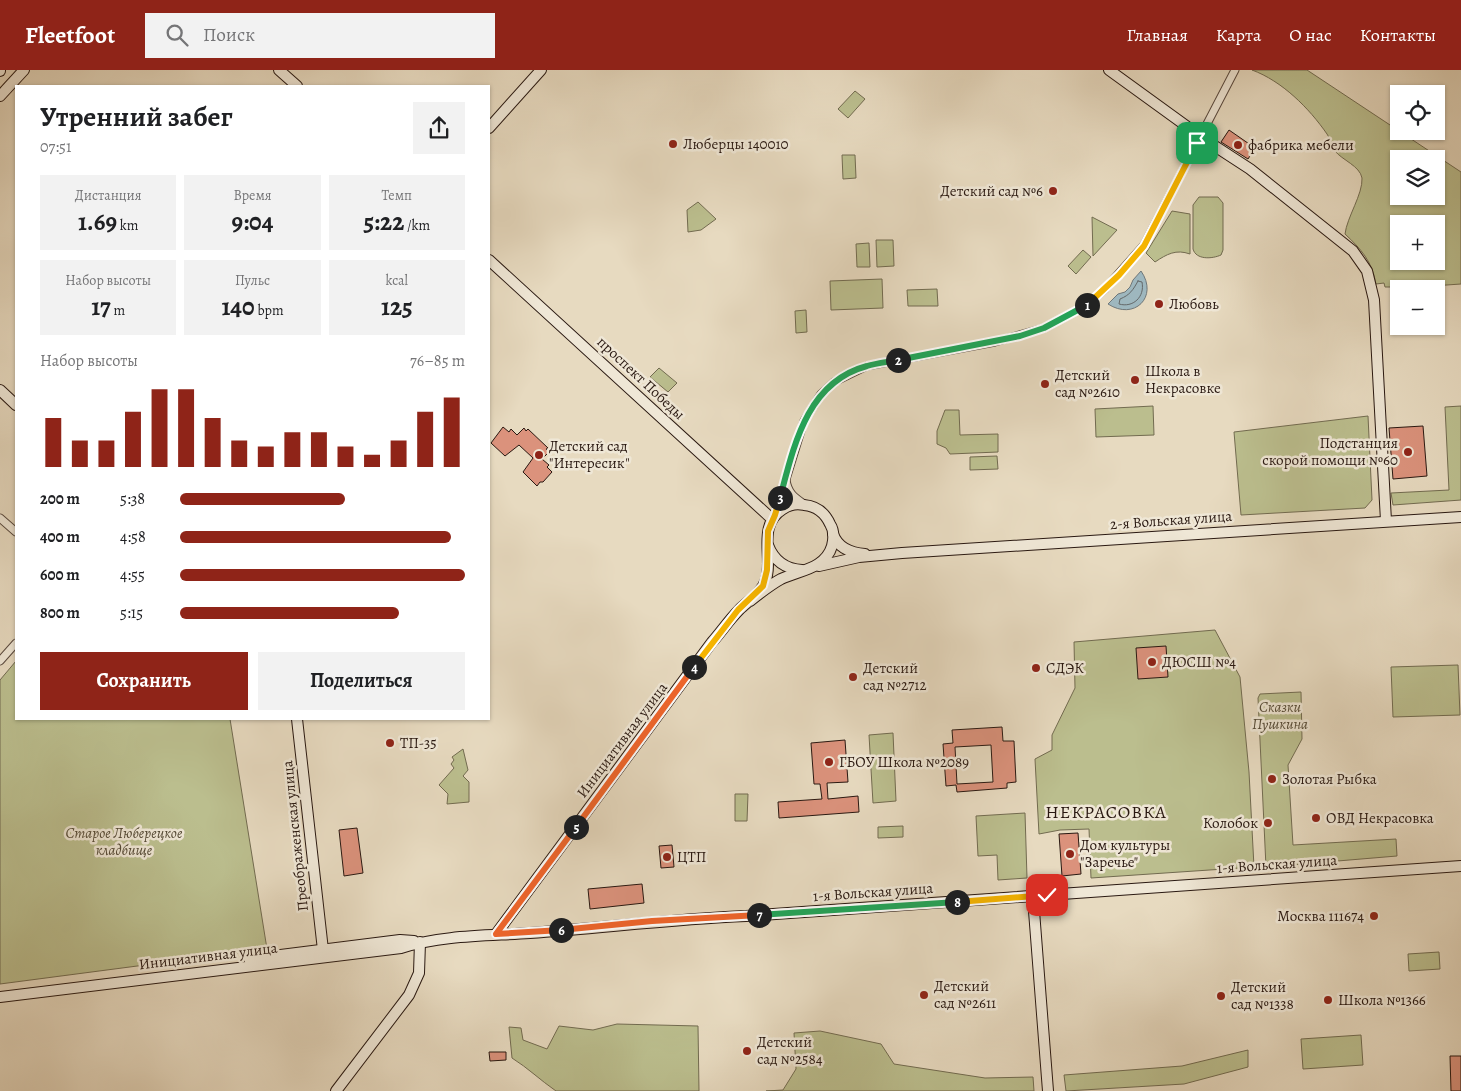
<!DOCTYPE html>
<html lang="ru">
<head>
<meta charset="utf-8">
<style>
  :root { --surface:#fff; --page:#f2f2f2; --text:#202124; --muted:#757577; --accent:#8f2418 }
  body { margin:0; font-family:Alegreya,serif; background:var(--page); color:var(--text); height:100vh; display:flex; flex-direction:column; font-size:19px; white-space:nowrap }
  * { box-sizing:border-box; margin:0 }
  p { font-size:16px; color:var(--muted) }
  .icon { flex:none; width:28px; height:28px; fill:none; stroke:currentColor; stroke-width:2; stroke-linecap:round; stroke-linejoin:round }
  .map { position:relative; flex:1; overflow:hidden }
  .side { position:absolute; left:15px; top:15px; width:475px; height:635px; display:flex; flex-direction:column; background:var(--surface); border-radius:0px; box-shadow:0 1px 4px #0004 }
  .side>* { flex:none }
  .tools { position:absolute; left:1390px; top:15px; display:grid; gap:10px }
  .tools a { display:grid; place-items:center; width:55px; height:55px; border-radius:0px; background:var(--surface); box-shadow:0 1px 4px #0004; font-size:25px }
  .pin { position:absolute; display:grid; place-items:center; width:42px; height:42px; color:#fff; margin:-21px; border-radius:10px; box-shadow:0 2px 8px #0006 }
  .km { position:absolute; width:25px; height:25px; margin:-12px; border-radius:50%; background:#222; color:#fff; font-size:14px; line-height:25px; text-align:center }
  .round { display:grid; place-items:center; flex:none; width:52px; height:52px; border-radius:0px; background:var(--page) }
  .head { display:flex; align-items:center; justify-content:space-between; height:85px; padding:0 25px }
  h1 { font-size:28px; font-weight:700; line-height:38px }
  .metrics { display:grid; grid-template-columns:repeat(3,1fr); gap:8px; height:85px; padding:5px 25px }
  .metrics div { display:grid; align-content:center; border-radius:0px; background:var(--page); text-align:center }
  .metrics b { font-size:25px; font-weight:700 }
  .metrics small { font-size:14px; font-weight:400 }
  .metrics p { font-size:14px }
  .chart { height:140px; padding:10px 25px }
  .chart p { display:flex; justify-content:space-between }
  .chart svg { width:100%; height:90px; margin-top:5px; stroke:var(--accent); stroke-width:6 }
  .action { display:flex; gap:10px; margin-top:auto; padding:10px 25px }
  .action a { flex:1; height:58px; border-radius:0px; background:var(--accent); color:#fff; font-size:20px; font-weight:700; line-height:58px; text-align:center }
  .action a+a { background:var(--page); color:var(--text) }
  ul { padding:0 25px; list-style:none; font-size:16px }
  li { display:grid; grid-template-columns:80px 60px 1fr; align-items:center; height:38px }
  li i { height:12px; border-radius:6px; background:var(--accent) }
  header { display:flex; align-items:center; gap:30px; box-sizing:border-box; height:70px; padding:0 25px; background:var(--accent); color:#fff }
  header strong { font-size:24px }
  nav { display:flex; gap:28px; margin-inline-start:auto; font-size:18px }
  .search { width:350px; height:45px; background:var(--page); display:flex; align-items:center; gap:12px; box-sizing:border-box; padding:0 18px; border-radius:0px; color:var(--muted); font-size:19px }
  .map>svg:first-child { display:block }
  .green { fill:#bbbe8e; stroke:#726b50; fill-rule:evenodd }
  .water { fill:#9eb7be; stroke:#6f7779 }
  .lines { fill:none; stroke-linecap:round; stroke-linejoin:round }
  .shore { stroke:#646868; stroke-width:1 }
  .building { fill:#db927c; stroke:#291811; fill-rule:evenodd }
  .street-casing { stroke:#58483d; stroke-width:9 }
  .secondary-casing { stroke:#291811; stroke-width:12 }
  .street { stroke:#efe7d6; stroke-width:7 }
  .secondary { stroke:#efe7d6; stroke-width:10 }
  .split-1-casing { stroke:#fff; stroke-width:10 }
  .split-2-casing { stroke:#fff; stroke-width:10 }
  .split-3-casing { stroke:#fff; stroke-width:10 }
  .split-4-casing { stroke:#fff; stroke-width:10 }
  .split-5-casing { stroke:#fff; stroke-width:10 }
  .split-6-casing { stroke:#fff; stroke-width:10 }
  .split-7-casing { stroke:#fff; stroke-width:10 }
  .split-8-casing { stroke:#fff; stroke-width:10 }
  .split-9-casing { stroke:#fff; stroke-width:10 }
  .split-1 { stroke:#f5b400; stroke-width:6 }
  .split-2 { stroke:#22a559; stroke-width:6 }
  .split-3 { stroke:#22a559; stroke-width:6 }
  .split-4 { stroke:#f5b400; stroke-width:6 }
  .split-5 { stroke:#f0652b; stroke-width:6 }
  .split-6 { stroke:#f0652b; stroke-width:6 }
  .split-7 { stroke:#f0652b; stroke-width:6 }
  .split-8 { stroke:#22a559; stroke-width:6 }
  .split-9 { stroke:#f5b400; stroke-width:6 }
  .poi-dot { fill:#8f2418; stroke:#efe7d6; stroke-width:2 }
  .labels { text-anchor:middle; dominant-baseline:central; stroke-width:5; stroke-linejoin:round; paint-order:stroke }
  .poi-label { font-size:15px; fill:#291811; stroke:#efe7d6; text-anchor:start }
  .street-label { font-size:15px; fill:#291811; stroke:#efe7d6 }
  .park-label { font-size:15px; font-style:italic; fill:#554a36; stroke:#efe7d6 }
  .quarter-label { font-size:18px; letter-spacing:1px; fill:#291811; stroke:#efe7d6 }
</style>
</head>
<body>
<header>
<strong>Fleetfoot</strong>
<div class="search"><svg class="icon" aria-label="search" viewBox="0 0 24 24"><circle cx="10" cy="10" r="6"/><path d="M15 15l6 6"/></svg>Поиск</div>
<nav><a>Главная</a><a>Карта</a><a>О нас</a><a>Контакты</a></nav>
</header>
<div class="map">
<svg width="1461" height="1021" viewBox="0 0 1461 1021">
  <rect width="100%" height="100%" fill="#e7dac0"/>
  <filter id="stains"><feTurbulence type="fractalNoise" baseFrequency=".004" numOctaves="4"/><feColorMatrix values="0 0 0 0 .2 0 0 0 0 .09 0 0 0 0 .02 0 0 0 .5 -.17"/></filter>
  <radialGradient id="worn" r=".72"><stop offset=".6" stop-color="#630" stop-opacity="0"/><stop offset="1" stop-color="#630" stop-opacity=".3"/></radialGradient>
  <!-- green -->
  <g class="green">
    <path d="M1252 0H1307L1461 102V214L1432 216 1431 217H1385L1384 213 1376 214C1372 191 1361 179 1345 164 1347 147 1363 124 1362 108 1360 96 1342 90 1335 81 1331 76 1331 69 1327 64 1309 38 1282 11 1252 0ZM1399 89H1436V126H1399ZM1399 154H1436V191H1399Z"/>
    <path d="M855 21 865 29 848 48 838 39Z"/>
    <path d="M842 85H855L856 108 843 109Z"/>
    <path d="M1199 127H1218L1223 133V180L1221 185C1212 189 1196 190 1193 179V135Z"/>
    <path d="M698 132 716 149 701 160 688 162 687 140Z"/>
    <path d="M1172 141 1190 144V184C1176 179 1167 184 1155 192L1146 183Z"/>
    <path d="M1092 147 1117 160 1093 186Z"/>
    <path d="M876 170H893L894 196 877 197Z"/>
    <path d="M869 173 870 197H857L856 174Z"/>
    <path d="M1083 180 1091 187 1076 204 1068 196Z"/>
    <path d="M882 209 883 238 831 240 830 211Z"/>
    <path d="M937 219 938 236H908L907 220Z"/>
    <path d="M806 240 807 262 796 263 795 241Z"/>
    <path d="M659 298 677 313 668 322 650 307Z"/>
    <path d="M1153 336 1154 365 1096 367 1095 339Z"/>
    <path d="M1461 336V430L1393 435 1391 423 1449 420 1445 337Z"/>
    <path d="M945 340H959L960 365 998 364V382L950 384 946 378 937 374V361Z"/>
    <path d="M1368 346 1372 430 1365 438 1241 445 1234 362Z"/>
    <path d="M997 386 998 399 970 400V387Z"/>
    <path d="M1215 560 1240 607 1249 702 1254 797 1091 808 1089 759 1060 760 1039 764 1035 689 1052 680V665L1075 618 1074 572Z"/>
    <path d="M16 591V649H230L267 879 0 914V610Z"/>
    <path d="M1458 595 1460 645 1393 647 1391 597Z"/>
    <path d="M1301 622 1302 669 1288 695 1293 775 1396 769 1397 786 1266 797 1258 628 1260 624Z"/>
    <path d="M893 663 896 731 873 733 869 665Z"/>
    <path d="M463 679 468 700 463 706 469 712V732L447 734 448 724 439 715 454 698 451 694 454 690 452 687Z"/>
    <path d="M735 724H748L747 751H735Z"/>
    <path d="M1025 743 1027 808 998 810 997 785 978 786 976 746Z"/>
    <path d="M903 756V767L878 768V757Z"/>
    <path d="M1439 882 1440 899 1409 901 1408 884Z"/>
    <path d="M617 954 698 956 699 1021H556C540 1010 528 998 512 988L509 957 521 958 523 970 547 979 559 956 593 960Z"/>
    <path d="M820 961 881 974 894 994 985 1008 1033 1007 1034 1021H766L783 1020 796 999 794 963Z"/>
    <path d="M1361 965 1363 995 1303 999 1301 969Z"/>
    <path d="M1248 980V997L1184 1014 1066 1021 1064 1005 1182 996Z"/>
  </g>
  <!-- water -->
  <path class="water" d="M1141 201C1159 227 1134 251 1108 234L1118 224 1125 222 1130 217 1133 210Z"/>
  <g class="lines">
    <!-- shore -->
    <path class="shore" d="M1138 211 1142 212C1145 227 1133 238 1119 234L1120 229C1130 225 1133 220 1138 211Z"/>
  </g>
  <!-- building -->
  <g class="building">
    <path d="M1229 60 1255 78 1248 89 1221 72Z"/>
    <path d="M1423 356 1427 406 1393 409 1389 358Z"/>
    <path d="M503 357 509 362 511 359 517 365 524 358 526 361 528 359 548 378 546 379 549 382 542 389 549 395 547 397 552 402 543 412H540L537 416 523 402 533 388 519 375 505 386 491 373Z"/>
    <path d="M1166 576 1168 607 1138 609 1136 578Z"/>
    <path d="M1002 657 1003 671H1014L1016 712 1007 713V718L957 722 956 715 946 716 943 674 953 673 952 660ZM991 675 993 712 957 714 955 677Z"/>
    <path d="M845 670 848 712 827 713 828 729 858 726 859 742 779 748 778 732 822 729 820 714H814L811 673Z"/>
    <path d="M357 758 363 803 344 806 339 760Z"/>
    <path d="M1078 763 1081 804 1062 806 1059 764Z"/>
    <path d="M672 775 674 797 661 798 659 776Z"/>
    <path d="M642 814 644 833 590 839 588 819Z"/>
    <path d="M489 982H506V990L490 991Z"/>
    <path d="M1450 986H1461V1021H1451Z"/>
  </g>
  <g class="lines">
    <!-- street casing -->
    <g class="street-casing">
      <g id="street">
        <path d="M786 410C788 423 794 427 804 434"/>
        <path d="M775 445 804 351 821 324 834 312 867 296 995 272 1044 258 1087 235 1105 219 1144 175 1235 0"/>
        <path d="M0 448 16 462"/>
        <path d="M0 591 16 573"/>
      </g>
    </g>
    <!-- secondary casing -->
    <g class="secondary-casing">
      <g id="secondary">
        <path d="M279 0 297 16"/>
        <path d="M1109 0 1207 71 1250 99 1353 181 1367 201 1374 230 1386 451"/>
        <path d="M0 1V0"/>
        <path d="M0 26 24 0"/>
        <path d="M489 58 541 0"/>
        <path d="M489 190 772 449"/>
        <path d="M0 320 16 335"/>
        <path d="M833 464C838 478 851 483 865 484"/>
        <path d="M768 475C774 491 786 499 802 500"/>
        <path d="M819 496 859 487 902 483 1461 447"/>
        <path d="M297 649 323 880"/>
        <path d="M1035 826 1034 841 1048 1021"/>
        <path d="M496 864 712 572C721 562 729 550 739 540 747 532 757 526 763 516 777 493 754 457 783 439 789 435 796 433 804 435 816 436 825 443 830 454 834 460 834 468 832 476 825 499 800 500 781 509 770 515 760 523 750 531"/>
        <path d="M249 889 400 870 414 871"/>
        <path d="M0 927 401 878C443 865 487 866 530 863 602 858 673 849 746 846L1461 796"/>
        <path d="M336 1021 409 925 419 903 420 872"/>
      </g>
    </g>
    <!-- street -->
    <use href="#street" class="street"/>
    <!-- secondary -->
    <use href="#secondary" class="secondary"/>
  </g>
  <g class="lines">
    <!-- split-1 casing -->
    <g class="split-1-casing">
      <path id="split-1" d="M1087 235 1119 205 1144 176 1197 73"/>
    </g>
    <!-- split-2 casing -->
    <g class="split-2-casing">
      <path id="split-2" d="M898 290 1020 266 1044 258 1087 235"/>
    </g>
    <!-- split-3 casing -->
    <g class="split-3-casing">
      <path id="split-3" d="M780 428C794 375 807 312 867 296 877 293 888 292 898 290"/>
    </g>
    <!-- split-4 casing -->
    <g class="split-4-casing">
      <path id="split-4" d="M694 597 738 540 763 516 767 500 768 461 775 445 780 428"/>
    </g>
    <!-- split-5 casing -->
    <g class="split-5-casing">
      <path id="split-5" d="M576 757 694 597"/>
    </g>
    <!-- split-6 casing -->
    <g class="split-6-casing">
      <path id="split-6" d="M561 860 496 864 576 757"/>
    </g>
    <!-- split-7 casing -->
    <g class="split-7-casing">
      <path id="split-7" d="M561 860 652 851 759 845"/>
    </g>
    <!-- split-8 casing -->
    <g class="split-8-casing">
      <path id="split-8" d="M759 845 957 832"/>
    </g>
    <!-- split-9 casing -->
    <g class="split-9-casing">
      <path id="split-9" d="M957 832 1047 825"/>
    </g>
    <!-- split-1 -->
    <use href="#split-1" class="split-1"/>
    <!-- split-2 -->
    <use href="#split-2" class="split-2"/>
    <!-- split-3 -->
    <use href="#split-3" class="split-3"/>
    <!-- split-4 -->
    <use href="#split-4" class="split-4"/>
    <!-- split-5 -->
    <use href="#split-5" class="split-5"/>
    <!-- split-6 -->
    <use href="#split-6" class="split-6"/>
    <!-- split-7 -->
    <use href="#split-7" class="split-7"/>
    <!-- split-8 -->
    <use href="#split-8" class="split-8"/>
    <!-- split-9 -->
    <use href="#split-9" class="split-9"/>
  </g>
  <!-- markers -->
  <g class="poi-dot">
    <circle cx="673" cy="74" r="5"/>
    <circle cx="1238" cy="75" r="5"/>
    <circle cx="1053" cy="121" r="5"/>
    <circle cx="1159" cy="234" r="5"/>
    <circle cx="1135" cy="310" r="5"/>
    <circle cx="1045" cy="314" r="5"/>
    <circle cx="1408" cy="382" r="5"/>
    <circle cx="539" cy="385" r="5"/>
    <circle cx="1152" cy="592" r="5"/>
    <circle cx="1036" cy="598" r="5"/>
    <circle cx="853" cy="607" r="5"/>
    <circle cx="390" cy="673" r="5"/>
    <circle cx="829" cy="692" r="5"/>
    <circle cx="1272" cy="709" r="5"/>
    <circle cx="1316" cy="748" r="5"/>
    <circle cx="1268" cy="753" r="5"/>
    <circle cx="1070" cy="784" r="5"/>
    <circle cx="667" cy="787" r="5"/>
    <circle cx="1374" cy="846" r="5"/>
    <circle cx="924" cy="925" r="5"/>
    <circle cx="1221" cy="926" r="5"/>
    <circle cx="1328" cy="930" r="5"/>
    <circle cx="747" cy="981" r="5"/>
  </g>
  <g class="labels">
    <!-- poi labels -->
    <g class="poi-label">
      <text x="683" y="74">Люберцы 140010</text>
      <text x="1248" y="75">фабрика мебели</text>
      <text x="1043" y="121" text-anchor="end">Детский сад №6</text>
      <text x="1169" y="234">Любовь</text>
      <text x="1145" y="301">Школа в<tspan x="1145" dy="17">Некрасовке</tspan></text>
      <text x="1055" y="305">Детский<tspan x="1055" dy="17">сад №2610</tspan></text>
      <text x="1398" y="373" text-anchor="end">Подстанция<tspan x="1398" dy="17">скорой помощи №60</tspan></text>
      <text x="549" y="376">Детский сад<tspan x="549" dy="17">"Интересик"</tspan></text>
      <text x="1162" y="592">ДЮСШ №4</text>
      <text x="863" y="598">Детский<tspan x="863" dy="17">сад №2712</tspan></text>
      <text x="1046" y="598">СДЭК</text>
      <text x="400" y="673">ТП-35</text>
      <text x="839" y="692">ГБОУ Школа №2089</text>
      <text x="1282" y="709">Золотая Рыбка</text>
      <text x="1326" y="748">ОВД Некрасовка</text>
      <text x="1258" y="753" text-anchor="end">Колобок</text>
      <text x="1080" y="775">Дом культуры<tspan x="1080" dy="17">"Заречье"</tspan></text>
      <text x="677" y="787">ЦТП</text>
      <text x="1364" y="846" text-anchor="end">Москва 111674</text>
      <text x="934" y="916">Детский<tspan x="934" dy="17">сад №2611</tspan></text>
      <text x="1231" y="917">Детский<tspan x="1231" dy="17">сад №1338</tspan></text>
      <text x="1338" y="930">Школа №1366</text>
      <text x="757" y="972">Детский<tspan x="757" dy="17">сад №2584</tspan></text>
    </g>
    <!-- street labels -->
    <g class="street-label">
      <text transform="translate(641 308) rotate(43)">проспект Победы</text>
      <text transform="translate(1171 450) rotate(-4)">2-я Вольская улица</text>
      <text transform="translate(622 670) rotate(-53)">Инициативная улица</text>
      <text transform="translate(295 766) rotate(-96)">Преображенская улица</text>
      <text transform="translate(1277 794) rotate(-4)">1-я Вольская улица</text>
      <text transform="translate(873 822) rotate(-4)">1-я Вольская улица</text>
      <text transform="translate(208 886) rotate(-7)">Инициативная улица</text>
    </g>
    <!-- park labels -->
    <g class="park-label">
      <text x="1280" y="637">Сказки<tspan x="1280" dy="17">Пушкина</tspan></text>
      <text x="124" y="763">Старое Люберецкое<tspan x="124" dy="17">кладбище</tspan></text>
    </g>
    <!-- quarter labels -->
    <g class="quarter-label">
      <text x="1106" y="742">НЕКРАСОВКА</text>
    </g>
  </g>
  <rect width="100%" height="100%" filter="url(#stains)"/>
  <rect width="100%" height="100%" fill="url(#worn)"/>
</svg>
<div class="tools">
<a><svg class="icon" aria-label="locate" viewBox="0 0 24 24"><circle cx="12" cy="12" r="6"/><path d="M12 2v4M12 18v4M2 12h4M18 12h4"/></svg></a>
<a><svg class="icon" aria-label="layers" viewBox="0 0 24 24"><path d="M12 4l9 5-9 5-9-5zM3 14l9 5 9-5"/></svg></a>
<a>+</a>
<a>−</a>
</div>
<div class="pin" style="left:1197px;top:73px;background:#1e9e55"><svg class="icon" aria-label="arrive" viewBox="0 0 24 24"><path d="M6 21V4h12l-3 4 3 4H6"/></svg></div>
<div class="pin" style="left:1047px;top:825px;background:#d93025"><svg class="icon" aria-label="check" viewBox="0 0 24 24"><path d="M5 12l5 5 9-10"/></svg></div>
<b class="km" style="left:1087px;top:235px">1</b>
<b class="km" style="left:898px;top:290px">2</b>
<b class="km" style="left:780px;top:428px">3</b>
<b class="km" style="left:694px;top:597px">4</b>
<b class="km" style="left:576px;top:757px">5</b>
<b class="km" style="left:561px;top:860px">6</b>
<b class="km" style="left:759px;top:845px">7</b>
<b class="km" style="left:957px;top:832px">8</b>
<section class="side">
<div class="head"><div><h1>Утренний забег</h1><p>07:51</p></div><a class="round"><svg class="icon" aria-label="share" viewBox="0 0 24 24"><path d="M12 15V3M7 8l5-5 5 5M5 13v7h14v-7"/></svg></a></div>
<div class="metrics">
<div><p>Дистанция</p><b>1.69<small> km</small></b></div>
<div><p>Время</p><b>9:04</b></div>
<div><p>Темп</p><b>5:22<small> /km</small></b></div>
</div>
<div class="metrics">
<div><p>Набор высоты</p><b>17<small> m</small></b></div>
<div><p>Пульс</p><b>140<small> bpm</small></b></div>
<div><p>kcal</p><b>125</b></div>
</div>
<div class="chart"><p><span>Набор высоты</span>76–85 m</p>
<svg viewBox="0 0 160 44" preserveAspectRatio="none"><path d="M5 44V20M15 44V31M25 44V31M35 44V17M45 44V6M55 44V6M65 44V20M75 44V31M85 44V34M95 44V27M105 44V27M115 44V34M125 44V38M135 44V31M145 44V17M155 44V10"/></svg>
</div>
<ul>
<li><b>200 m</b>5:38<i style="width:58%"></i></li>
<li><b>400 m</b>4:58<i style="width:95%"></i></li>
<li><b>600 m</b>4:55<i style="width:100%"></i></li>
<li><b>800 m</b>5:15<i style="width:77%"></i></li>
</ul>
<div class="action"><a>Сохранить</a><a>Поделиться</a></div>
</section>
</div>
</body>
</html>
